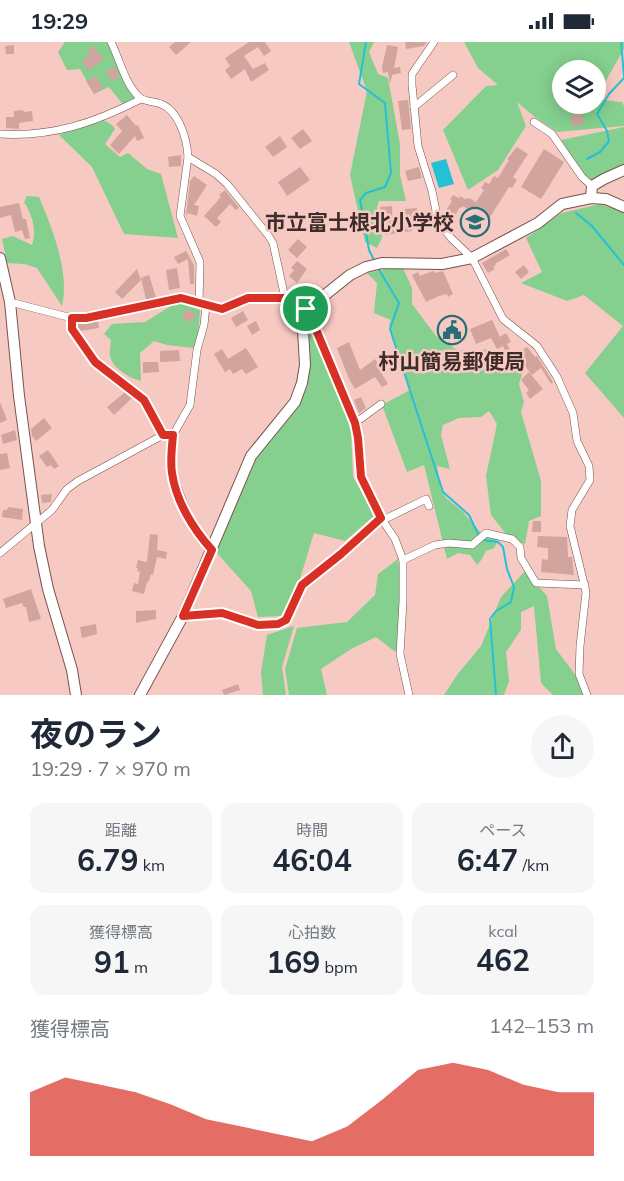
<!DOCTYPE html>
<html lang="ja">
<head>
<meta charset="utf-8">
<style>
  :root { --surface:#fff; --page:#f6f6f7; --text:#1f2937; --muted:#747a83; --accent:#d93025 }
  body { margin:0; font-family:Mulish,"Noto Sans JP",sans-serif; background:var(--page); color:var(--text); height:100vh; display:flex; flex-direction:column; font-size:22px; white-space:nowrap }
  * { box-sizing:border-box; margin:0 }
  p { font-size:20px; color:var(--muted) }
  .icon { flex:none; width:33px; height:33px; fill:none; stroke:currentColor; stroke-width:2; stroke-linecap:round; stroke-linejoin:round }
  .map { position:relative; height:653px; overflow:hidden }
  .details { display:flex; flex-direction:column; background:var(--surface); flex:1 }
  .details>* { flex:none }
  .tools { position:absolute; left:552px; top:18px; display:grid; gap:12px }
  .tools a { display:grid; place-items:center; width:54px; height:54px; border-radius:50%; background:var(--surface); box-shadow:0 3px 15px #0003; font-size:30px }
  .pin { position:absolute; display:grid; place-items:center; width:51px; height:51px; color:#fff; margin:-26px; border:3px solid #fff; border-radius:50%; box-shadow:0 2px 6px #0007 }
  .round { display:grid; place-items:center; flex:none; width:63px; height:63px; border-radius:32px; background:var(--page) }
  .overview { display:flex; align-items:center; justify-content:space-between; height:102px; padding:0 30px }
  h1 { font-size:33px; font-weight:700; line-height:45px }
  .metrics { display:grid; grid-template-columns:repeat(3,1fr); gap:9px; height:102px; padding:6px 30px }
  .metrics div { display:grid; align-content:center; border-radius:15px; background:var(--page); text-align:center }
  .metrics b { font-size:30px; font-weight:700 }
  .metrics small { font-size:16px; font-weight:400 }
  .metrics p { font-size:16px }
  .chart { height:168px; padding:12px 30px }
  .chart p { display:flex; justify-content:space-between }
  .chart svg { width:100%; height:108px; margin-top:6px; fill:var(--accent); opacity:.7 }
  .status { display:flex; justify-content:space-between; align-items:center; height:42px; padding:0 30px; background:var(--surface); direction:ltr }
  .status svg { height:16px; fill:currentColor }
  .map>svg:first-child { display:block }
  .green { fill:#85d08e; fill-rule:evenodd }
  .water { fill:#24c1d4 }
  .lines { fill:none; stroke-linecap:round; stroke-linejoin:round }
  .stream { stroke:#24c1d4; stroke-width:2 }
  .building { fill:#d1a49e }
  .street-casing { stroke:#78514c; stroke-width:8 }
  .secondary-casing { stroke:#78514c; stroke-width:12 }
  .street { stroke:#fff; stroke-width:7 }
  .secondary { stroke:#fff; stroke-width:10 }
  .route-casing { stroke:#fff; stroke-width:12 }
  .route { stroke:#d93025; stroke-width:8 }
  .labels { text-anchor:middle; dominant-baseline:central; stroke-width:5; stroke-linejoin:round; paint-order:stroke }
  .poi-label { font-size:21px; font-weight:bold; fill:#3e2c2a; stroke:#f7c9c3; text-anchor:end }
</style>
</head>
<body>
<div class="status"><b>19:29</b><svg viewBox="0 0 49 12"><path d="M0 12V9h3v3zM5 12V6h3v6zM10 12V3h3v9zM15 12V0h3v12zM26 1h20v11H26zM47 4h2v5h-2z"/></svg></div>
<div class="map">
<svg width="624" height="653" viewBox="0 0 624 653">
  <rect width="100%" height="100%" fill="#f7c9c3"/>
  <!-- green -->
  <g class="green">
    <path d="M65 0H108L139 56 125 65 109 45 94 52 80 27 67 28 58 10Z"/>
    <path d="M349 0H374L369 10 378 32 388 36 400 102V133L406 159H379L377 165 382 196 377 206 365 200 350 133 367 49Z"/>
    <path d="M464 0H624V7L601 47 602 58 622 60 624 64V84L557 90 536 76 517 60 526 84 498 128 468 148 443 88 486 44 498 43 478 26ZM562 28H596V62H562Z"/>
    <path d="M99 75 112 83 115 87 105 102 120 115 128 111 147 127 161 132 178 196 124 192 92 125 59 93Z"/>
    <path d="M624 85V123L592 138 584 134 561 98Z"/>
    <path d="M27 154 39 155C52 186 70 230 62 264L37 226 24 222 7 221 2 197 13 194 32 203C37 189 32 172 24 160Z"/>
    <path d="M600 162 624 170V376L585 331 623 284 584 253 567 259 521 241 542 230 526 196 562 171Z"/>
    <path d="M402 224 412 246V262L436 294 457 308 480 309 486 307 495 329 510 331 519 325 522 332 519 342 524 360 521 370 541 439V474L529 479 525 502 510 497 491 473 486 434 497 382 489 369 481 375 459 376 443 383 441 393 450 427 437 424 441 448 446 456 462 469 482 492H494L498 499 494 506 486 509 482 517 477 523 470 513 458 511 447 517 424 423 407 430 382 363 410 348 391 289 389 282 391 278 374 271 377 241 367 231Z"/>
    <path d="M179 259 200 268 198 297 193 306 167 303 154 299 140 311 141 339C130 336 113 327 110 314 109 310 111 303 111 298L104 292 112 282 145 280Z"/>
    <path d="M308 286H310L339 352 351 388 353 435 375 473 345 499 314 491 299 540 281 574 258 575 251 549 215 509 255 414 308 344Z"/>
    <path d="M398 517 401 541 398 612 376 595 351 607 321 627 327 653H289L285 627 297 586 347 580 375 553 378 532Z"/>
    <path d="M525 529 547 554 556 607 577 635 586 653H553L541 641 534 564 521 570V588L506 610 509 639 504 653H444L457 633 481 604 501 555Z"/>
    <path d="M294 584 282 625 286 653H263L261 630 267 593Z"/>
  </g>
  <!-- water -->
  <path class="water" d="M446 117 454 142 439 146 431 121Z"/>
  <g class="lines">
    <!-- stream -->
    <g class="stream">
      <path d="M366 0 359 42 385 61 391 131 385 145 366 151 360 158 369 208 374 218"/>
      <path d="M621 0 624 34"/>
      <path d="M587 117 600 110 609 99 607 89 597 72 609 52 624 36"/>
      <path d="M576 171 592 184 624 223"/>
      <path d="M378 226 399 261 390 287 443 450 469 473 479 494"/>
      <path d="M483 498 498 500 503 505 507 527 514 545 511 560 496 569 490 577 496 653"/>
    </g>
  </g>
  <!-- building -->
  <g class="building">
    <path d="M175 0H191L176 13 169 5Z"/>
    <path d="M249 0H265L271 9 264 14 258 5 244 14 253 27 265 21 269 28 251 40 245 27 231 37 225 28 230 24 225 16Z"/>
    <path d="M405 0H427L424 4 406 7Z"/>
    <path d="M14 3V12H6L5 4Z"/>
    <path d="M387 3 398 5 394 26 400 25 401 31 392 33 390 42 388 30 383 31 382 25Z"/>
    <path d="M93 4 104 17 88 28 82 20 85 19 83 17 91 12 88 7Z"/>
    <path d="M115 24 119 35 112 39 106 29Z"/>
    <path d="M96 34 103 47 94 52 86 39Z"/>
    <path d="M408 58 411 87 402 88 398 59Z"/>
    <path d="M23 68 24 70 32 69 33 79 19 81V87L6 86V75H14V69Z"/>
    <path d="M581 71 584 82 573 85 570 74Z"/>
    <path d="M127 73 136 84 138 83 144 96 137 99 135 94 119 112 110 103 122 89 116 82Z"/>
    <path d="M303 87 312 99 300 107 291 96Z"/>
    <path d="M280 94 287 105 273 115 265 105Z"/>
    <path d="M517 105 528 112 513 135 517 138 512 146 509 145 482 188 473 182 478 174 463 164 462 166 460 165 450 181 443 176V173L452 159 450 158 453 153 459 156 460 154 465 157 469 156 476 160 484 148 481 146 485 140 489 142 494 134 498 136 509 118 507 117Z"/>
    <path d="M544 107 564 120 541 157 521 145Z"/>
    <path d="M181 113V124L169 125 168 115Z"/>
    <path d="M300 125 310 138 287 154 278 140Z"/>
    <path d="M419 125 422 136 408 139 405 129Z"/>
    <path d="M194 134 207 143 194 163 199 164 197 174 188 171 186 174 190 139Z"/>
    <path d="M225 148 239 166 236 168 230 162 217 176 221 180 216 185 204 174 221 155 219 153Z"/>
    <path d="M19 161 23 177H26L30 196 25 197 22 188 15 190 11 173 0 176V165Z"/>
    <path d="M392 164 393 185 406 183 405 167 417 166V170L424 169 425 176H422V180L411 181 412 189 385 193 383 183H381L380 165Z"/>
    <path d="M298 197 307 205 297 216 288 208Z"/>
    <path d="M506 207 510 213 495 222 496 223 493 225 495 227 488 231 482 221Z"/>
    <path d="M186 209 194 223V242H190L188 217 178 222 174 215Z"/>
    <path d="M297 219 307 227 297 241 289 234 294 228 291 226Z"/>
    <path d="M524 223 529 230 521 237 515 230Z"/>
    <path d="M177 226 180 246 169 248 166 228Z"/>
    <path d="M137 227 141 238 122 257 115 250Z"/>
    <path d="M433 229 435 231 443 229 453 252 448 255 447 252 439 254 426 260 412 233 418 230 420 234Z"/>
    <path d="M149 233 156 255 146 258 141 236Z"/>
    <path d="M185 267 195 270 193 280 183 277Z"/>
    <path d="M243 269 248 278 236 285 231 276Z"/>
    <path d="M492 278 500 295 506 291 511 300 507 302 512 312 508 314 503 304 497 307 491 296 476 302 470 287Z"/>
    <path d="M98 279 99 286 80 289 78 285V282Z"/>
    <path d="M256 279 260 288 252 293 247 284Z"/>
    <path d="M456 279 462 296 449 301 442 284Z"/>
    <path d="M349 300 360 328 375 317 379 323 377 324 388 342 382 345 375 335 355 347 349 337 337 306Z"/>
    <path d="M527 305 535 315 537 314 553 340 551 342 541 326 532 333 521 319 508 328 503 321Z"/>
    <path d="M246 306 258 325 246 332 242 327 233 332 230 327 225 330 214 312 222 307 228 317Z"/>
    <path d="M179 308 180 319 160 320V309Z"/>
    <path d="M143 320H158L159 330 143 331Z"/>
    <path d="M529 330 543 347 530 357 526 351 529 348 521 338Z"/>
    <path d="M125 350 132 356 114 373 107 365Z"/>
    <path d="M361 355 366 366 359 371 354 358Z"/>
    <path d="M0 360 7 378 0 381Z"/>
    <path d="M44 376 52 386 36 399 32 394 31 387Z"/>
    <path d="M15 388 17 398 3 402 1 393Z"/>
    <path d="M48 408 59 424 54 427 51 423 47 425 39 414Z"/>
    <path d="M7 411 10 426 0 428V412Z"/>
    <path d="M52 452 51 460 42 461 41 453Z"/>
    <path d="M8 465 23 467 22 478 2 475 3 468H7Z"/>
    <path d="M533 479H541V490H532Z"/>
    <path d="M150 492 158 493 157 508 167 510 166 517 157 515 153 533 151 532 149 539 147 540 144 552 132 549 134 541 138 542 140 530 137 529 138 526H136L138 518 147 520Z"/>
    <path d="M538 494 567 495 568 515H572L574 533 541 530 542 517 548 518V506L537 505Z"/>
    <path d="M31 547 41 577 29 580 26 565H24L22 561 6 566 3 557Z"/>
    <path d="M156 568V577L136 581V569Z"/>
    <path d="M96 582 97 592 82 596 80 585Z"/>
    <path d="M238 642 240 648 224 653 222 648Z"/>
  </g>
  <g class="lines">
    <!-- street casing -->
    <g class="street-casing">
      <g id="street">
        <path d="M111 0C120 18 124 40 139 55 144 60 154 59 161 62 179 69 187 97 188 115L216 132 227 142 268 193 273 201 285 256"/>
        <path d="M434 0 412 32V43L418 104 432 149 438 179 451 196 472 216 503 277 537 304 557 335 573 371 577 399 589 424 590 438 572 468 570 484 586 550 580 604 579 632 587 653"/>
        <path d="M414 65 453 33"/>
        <path d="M534 80 552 92 582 135 592 144"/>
        <path d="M0 92C53 95 94 81 141 57"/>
        <path d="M188 115 180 174 200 220 199 261"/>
        <path d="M10 260 72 276H86L181 256 222 267 248 257 285 256 306 268"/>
        <path d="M206 264 204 283 197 308 190 363 173 393 171 419 172 432 194 488 212 508"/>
        <path d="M305 274 313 281 317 290 355 381 358 396 361 435 381 476 395 497 403 518V559L400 612 409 653"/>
        <path d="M72 276V287L95 320 144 358 163 393"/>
        <path d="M355 381 381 362"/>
        <path d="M383 478 426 457 429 464"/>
        <path d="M0 511 52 468 67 447 78 439 163 393H173"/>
        <path d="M403 518 435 503 449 501 472 503 486 491 512 497 520 505 521 516 536 541 585 543"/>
        <path d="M183 574 222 571 258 583 278 582 286 578 302 543 341 512 381 476"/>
      </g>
    </g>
    <!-- secondary casing -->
    <g class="secondary-casing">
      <g id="secondary">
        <path d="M591 156 592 144 604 137 624 128"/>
        <path d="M0 216 10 260 19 354 39 504 48 547 72 628 76 653"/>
        <path d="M140 653 183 574 251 414 295 360 302 341 305 323 303 288 306 268 350 233 366 225 382 221 442 222 472 216 538 181 562 162 591 156 606 157 624 165"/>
      </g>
    </g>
    <!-- street -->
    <use href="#street" class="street"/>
    <!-- secondary -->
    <use href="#secondary" class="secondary"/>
  </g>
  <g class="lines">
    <!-- route casing -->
    <g class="route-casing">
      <path id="route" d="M181 256 222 267 248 256H285L306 267 305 274 312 281 317 290 355 381 358 396 361 435 381 476 341 512 302 543 286 578 278 582 258 583 222 571 183 574 212 508C193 487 176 459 172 431 170 419 172 405 173 393H163L144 358 95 320 72 287V276H86Z"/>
    </g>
    <!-- route -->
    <use href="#route" class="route"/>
  </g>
  <!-- icons -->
  <defs>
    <g id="school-ring" transform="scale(1.5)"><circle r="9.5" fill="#f7c9c3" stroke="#266f78" stroke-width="1.5"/><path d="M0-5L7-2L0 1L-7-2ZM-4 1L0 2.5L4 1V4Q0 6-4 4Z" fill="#266f78"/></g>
    <g id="civic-ring" transform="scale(1.5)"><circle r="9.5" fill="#f7c9c3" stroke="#266f78" stroke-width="1.5"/><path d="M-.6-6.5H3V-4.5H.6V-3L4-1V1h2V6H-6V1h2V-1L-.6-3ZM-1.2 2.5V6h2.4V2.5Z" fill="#266f78"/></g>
  </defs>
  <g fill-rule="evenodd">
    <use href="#school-ring" x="475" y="180"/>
    <use href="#civic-ring" x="452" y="288"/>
  </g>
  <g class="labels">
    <!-- poi labels -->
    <g class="poi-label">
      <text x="454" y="180">市立富士根北小学校</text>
      <text x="452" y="319" text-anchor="middle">村山簡易郵便局</text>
    </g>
  </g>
</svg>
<div class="tools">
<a><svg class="icon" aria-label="layers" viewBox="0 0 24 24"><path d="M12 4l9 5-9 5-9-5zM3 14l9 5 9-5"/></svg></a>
</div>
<div class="pin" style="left:306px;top:267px;background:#1e9e55"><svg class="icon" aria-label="arrive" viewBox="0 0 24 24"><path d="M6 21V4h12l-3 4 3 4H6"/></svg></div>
</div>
<section class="details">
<div class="overview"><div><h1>夜のラン</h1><p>19:29 · 7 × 970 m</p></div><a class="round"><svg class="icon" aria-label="share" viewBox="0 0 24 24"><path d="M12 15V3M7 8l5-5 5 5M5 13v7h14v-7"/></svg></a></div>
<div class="metrics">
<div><p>距離</p><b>6.79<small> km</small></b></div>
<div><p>時間</p><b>46:04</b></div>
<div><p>ペース</p><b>6:47<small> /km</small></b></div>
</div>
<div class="metrics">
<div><p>獲得標高</p><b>91<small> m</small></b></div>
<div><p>心拍数</p><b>169<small> bpm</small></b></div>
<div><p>kcal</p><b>462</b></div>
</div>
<div class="chart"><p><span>獲得標高</span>142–153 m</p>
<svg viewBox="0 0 160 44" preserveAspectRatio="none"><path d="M0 44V18L10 12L20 15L30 18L40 23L50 29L60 32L70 35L80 38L90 32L100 21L110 9L120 6L130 9L140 15L150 18L160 18V44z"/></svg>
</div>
</section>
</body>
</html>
